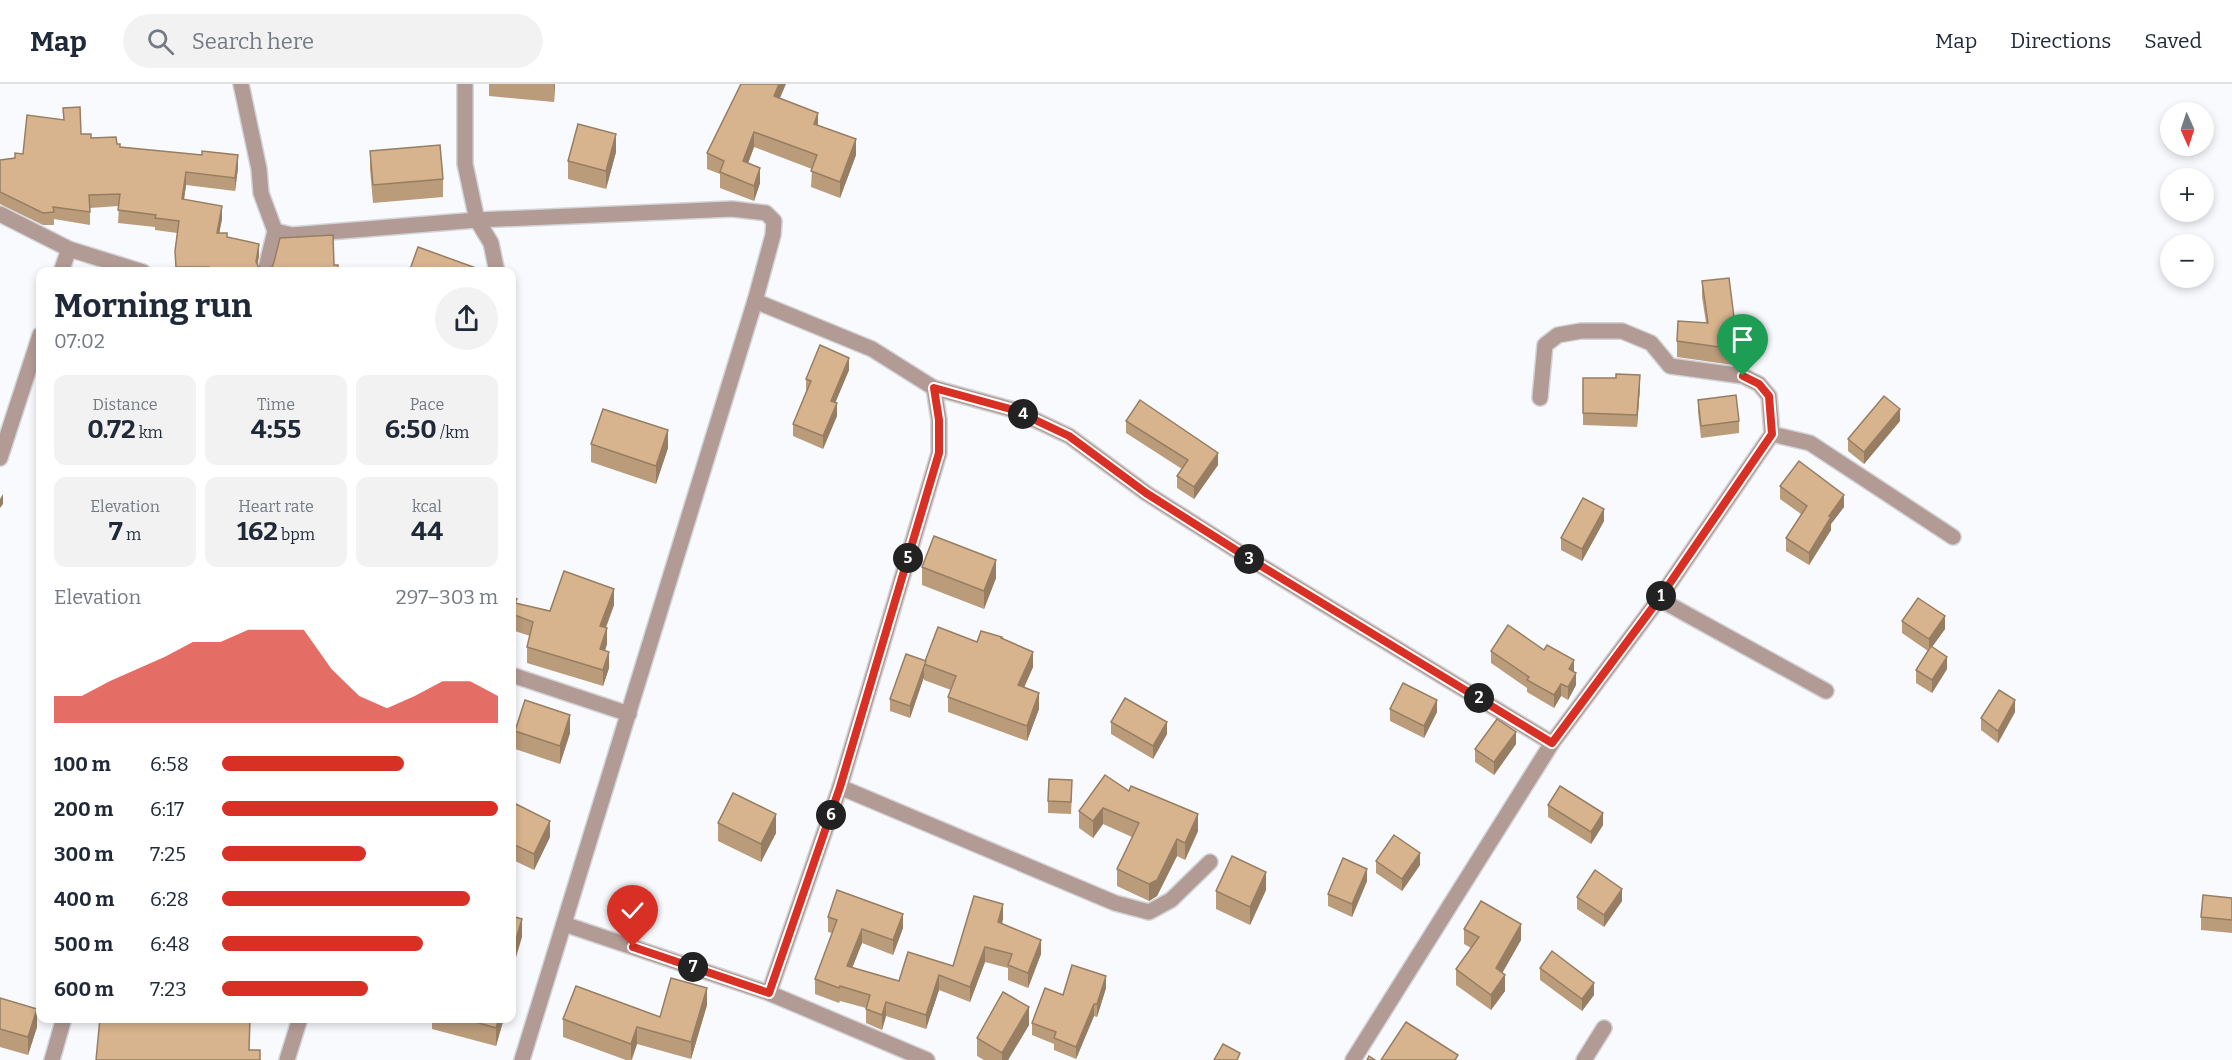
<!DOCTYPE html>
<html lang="en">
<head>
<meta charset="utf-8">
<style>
  :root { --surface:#fff; --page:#f2f2f3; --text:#1f2937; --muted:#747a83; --line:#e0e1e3; --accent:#d93025 }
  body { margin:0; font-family:Bitter,serif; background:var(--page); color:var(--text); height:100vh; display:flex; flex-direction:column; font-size:22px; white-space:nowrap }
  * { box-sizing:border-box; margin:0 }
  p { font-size:20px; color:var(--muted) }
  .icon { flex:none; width:33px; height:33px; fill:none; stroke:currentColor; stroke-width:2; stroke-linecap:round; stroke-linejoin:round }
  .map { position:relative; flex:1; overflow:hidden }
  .sheet { position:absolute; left:36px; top:183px; width:480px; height:756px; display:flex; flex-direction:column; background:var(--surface); border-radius:12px; box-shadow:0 3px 9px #0003 }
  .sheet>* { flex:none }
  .needle { width:39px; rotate:177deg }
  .controls { position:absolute; left:2160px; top:18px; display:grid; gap:12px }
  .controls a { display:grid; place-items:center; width:54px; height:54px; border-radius:50%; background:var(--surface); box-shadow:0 3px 9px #0003; font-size:30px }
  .pin { position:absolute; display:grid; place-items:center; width:51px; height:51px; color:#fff; margin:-62px -26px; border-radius:50% 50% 50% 0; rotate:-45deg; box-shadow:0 0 6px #0007 }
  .pin .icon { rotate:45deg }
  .km { position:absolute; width:30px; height:30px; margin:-15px; border-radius:50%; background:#222; color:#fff; font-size:16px; line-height:30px; text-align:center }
  .round { display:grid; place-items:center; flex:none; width:63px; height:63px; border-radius:32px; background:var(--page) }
  .overview { display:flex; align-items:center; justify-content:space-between; height:102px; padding:0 18px }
  h1 { font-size:33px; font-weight:700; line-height:45px }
  .figures { display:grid; grid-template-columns:repeat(3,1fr); gap:9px; height:102px; padding:6px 18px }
  .figures div { display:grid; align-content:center; border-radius:12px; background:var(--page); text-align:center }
  .figures b { font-size:26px; font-weight:700 }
  .figures small { font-size:16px; font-weight:400 }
  .figures p { font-size:16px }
  .chart { height:168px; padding:12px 18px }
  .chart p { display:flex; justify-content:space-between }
  .chart svg { width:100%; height:108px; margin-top:6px; fill:var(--accent); opacity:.7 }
  ul { padding:0 18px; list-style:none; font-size:20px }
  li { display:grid; grid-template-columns:96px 72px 1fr; align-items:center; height:45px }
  li i { height:15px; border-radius:8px; background:var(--accent) }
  header { display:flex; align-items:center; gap:36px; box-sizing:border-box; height:84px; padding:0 30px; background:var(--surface); border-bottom:2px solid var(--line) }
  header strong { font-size:28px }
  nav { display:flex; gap:33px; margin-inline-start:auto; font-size:21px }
  .search { width:420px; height:54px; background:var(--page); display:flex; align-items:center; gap:15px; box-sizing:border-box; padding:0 21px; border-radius:33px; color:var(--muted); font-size:22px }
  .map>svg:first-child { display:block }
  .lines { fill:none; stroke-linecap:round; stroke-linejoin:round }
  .minor-casing { stroke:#d3d4d8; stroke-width:18 }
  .minor { stroke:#b39b95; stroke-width:15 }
  .wall { fill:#ba9b7a }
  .shaded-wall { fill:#977e63 }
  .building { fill:#d8b48e; stroke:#977e63; stroke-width:1.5 }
  .route-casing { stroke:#fff; stroke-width:12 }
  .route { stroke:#d93025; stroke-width:8 }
</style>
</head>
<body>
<header>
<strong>Map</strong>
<div class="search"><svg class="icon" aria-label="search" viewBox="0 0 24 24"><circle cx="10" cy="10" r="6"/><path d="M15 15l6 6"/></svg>Search here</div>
<nav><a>Map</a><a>Directions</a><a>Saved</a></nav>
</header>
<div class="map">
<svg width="2232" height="976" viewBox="0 0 2232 976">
  <rect width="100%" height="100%" fill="#f9fafe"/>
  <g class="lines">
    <!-- minor casing -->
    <g class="minor-casing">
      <g id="minor">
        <path d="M241 0 259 85 261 109 275 147"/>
        <path d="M465 0V80L477 136 491 159 497 188"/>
        <path d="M0 130 69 165 143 188"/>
        <path d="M61 188 69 165"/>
        <path d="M265 188 275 147 292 151 477 136 732 125 766 129 774 137 773 151 755 217 522 976"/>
        <path d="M755 217 872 265 934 304 1014 326 1069 352 1146 409 1253 477 1552 659"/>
        <path d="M1772 350 1810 359 1953 453"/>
        <path d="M0 374 40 251"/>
        <path d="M1659 515 1826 607"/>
        <path d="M512 591 629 630"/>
        <path d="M840 703 1115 819 1149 828 1171 816 1210 778"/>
        <path d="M564 840 769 909 927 976"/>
        <path d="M769 909 840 703 939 369V336L934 304"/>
        <path d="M52 976 64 934"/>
        <path d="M287 976 300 934"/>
        <path d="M1353 976 1552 659 1659 515 1772 350 1769 312 1759 300 1743 292 1670 282 1651 259 1622 247H1581L1558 251 1545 261 1540 314"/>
        <path d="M1584 976 1604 944"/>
      </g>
    </g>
    <!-- minor -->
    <use href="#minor" class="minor"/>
  </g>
  <!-- wall -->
  <g class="wall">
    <path d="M489 0H555L554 18 489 12Z"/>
    <path d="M780 14 818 41 856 71 840 114 811 103 812 85 754 63 748 79 760 99 754 117 720 104V90L707 85V69Z"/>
    <path d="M63 24 81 50 91 54 117 60 120 63 238 84 235 107 186 101 184 116 222 135 219 149 259 172 257 181 263 185 334 181 338 188H176L175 167 177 149 155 146V143L118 139 119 122 90 124V141L54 135V141H43L0 120V76L15 74 23 70 63 36Z"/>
    <path d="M370 67 443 95V113L373 119 370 85Z"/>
    <path d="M616 68 606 105 568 95V77Z"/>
    <path d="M1702 197 1735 257 1733 281 1677 273V257L1706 239 1702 213Z"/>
    <path d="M849 286 835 319 837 332 823 365 793 352V340L806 307V295Z"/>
    <path d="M1583 294 1640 303 1637 343 1583 341Z"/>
    <path d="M1698 316 1739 337V349L1701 354 1698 328Z"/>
    <path d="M1126 337 1218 381 1194 415 1177 404V392L1182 385 1126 349Z"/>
    <path d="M1900 337 1864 380 1848 367V355Z"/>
    <path d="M591 360 668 364 656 400 591 378Z"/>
    <path d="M1780 402 1844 423 1831 440V446L1809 481 1786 467V454L1801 430 1780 415Z"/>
    <path d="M1604 437 1582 477 1561 466V454Z"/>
    <path d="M922 483 996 494 984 525 922 501Z"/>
    <path d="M512 513 517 519 550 527 614 521 606 544 607 560 605 567 609 584 603 602 527 579V563L530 552 512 546Z"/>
    <path d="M1902 537 1945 545 1932 563 1947 585 1932 609 1916 599V586L1928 567 1902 549Z"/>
    <path d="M1002 555 1033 583 1024 604 1039 625 1027 657 948 628V613L951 606 924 596V593L910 634 890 627V615L926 577 977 558Z"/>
    <path d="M1544 566 1574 588 1576 601 1568 616 1561 612 1554 624 1527 608V604L1491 579V567Z"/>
    <path d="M1390 625 1437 628 1424 654 1390 637Z"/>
    <path d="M2015 628 1998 659 1981 646V634Z"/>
    <path d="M1111 638 1167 650 1153 675 1111 650Z"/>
    <path d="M515 647 570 649 560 680 515 665Z"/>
    <path d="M1516 660 1494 691 1475 678V665Z"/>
    <path d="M1129 707 1198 747 1185 776 1177 772 1157 812 1149 817 1117 802V785L1132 753 1103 740 1093 754 1079 744V727Z"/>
    <path d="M1072 708 1071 730 1048 729V717Z"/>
    <path d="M512 718 550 753 534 786 515 777Z"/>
    <path d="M1548 721 1603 741 1591 760 1548 733Z"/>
    <path d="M718 739 776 749 761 778 718 757Z"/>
    <path d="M1376 777 1420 781 1402 807 1376 789Z"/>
    <path d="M1367 797 1352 833 1328 822V810Z"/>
    <path d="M1266 806 1250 841 1216 825V807Z"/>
    <path d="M1577 813 1622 817 1604 843 1577 825Z"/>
    <path d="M2232 814V849L2201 846V833Z"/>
    <path d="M828 833 903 844 893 871 862 859 852 884 899 897 953 882 1003 835 1002 840 1041 870 1028 904 1008 896V884L985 878 970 918 939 906 926 945 886 932 882 946 866 939V924L840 917 839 919 815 910V895L832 849 828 848Z"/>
    <path d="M1464 845 1521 856 1502 889 1505 907 1491 926 1456 901V885L1471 864 1464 860Z"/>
    <path d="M1540 884 1594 911 1582 927 1540 896Z"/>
    <path d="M1106 904 1097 933 1094 932 1076 975 1054 966V960L1032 951V939L1063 911Z"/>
    <path d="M0 914 37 943 28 971 0 963Z"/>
    <path d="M707 921 691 975 637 960 632 976H626L563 953V935L660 933Z"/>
    <path d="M432 934H504L496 962 432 945Z"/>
    <path d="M1029 941 1008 976H984L977 972V954Z"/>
  </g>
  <!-- shaded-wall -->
  <g class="shaded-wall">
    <path d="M554 0H555L554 18Z"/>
    <path d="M779 0H786L774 28V12Z"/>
    <path d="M818 29V44L814 40Z"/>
    <path d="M754 48V63L743 93V77Z"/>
    <path d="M616 50V68L606 105V87Z"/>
    <path d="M856 55V71L840 114V98Z"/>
    <path d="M238 71V84L235 107V94Z"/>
    <path d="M760 84V99L754 117V102Z"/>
    <path d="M186 88V101L182 128V115Z"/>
    <path d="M222 122V135L217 161V149Z"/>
    <path d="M259 160V172L256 188V178Z"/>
    <path d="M1735 241V257L1733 281V265Z"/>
    <path d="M849 274V286L831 329V317Z"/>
    <path d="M1640 291V303L1637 343V331Z"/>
    <path d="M837 319V332L823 365V352Z"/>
    <path d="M1900 325V337L1864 380V368Z"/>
    <path d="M668 346V364L656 400V382Z"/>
    <path d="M1218 369V381L1194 415V403Z"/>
    <path d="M3 410V420L0 424V415Z"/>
    <path d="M1844 411V423L1831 440V446L1809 481V469L1829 432Z"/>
    <path d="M1604 425V437L1582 477V465Z"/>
    <path d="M996 476V494L984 525V507Z"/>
    <path d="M614 505V521L600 558V542Z"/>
    <path d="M1945 532V545L1929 567V555Z"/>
    <path d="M607 544V560L600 581V565Z"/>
    <path d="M609 568V584L603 602V586Z"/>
    <path d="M1033 568V583L1018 617V601Z"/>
    <path d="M1947 573V585L1932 609V596Z"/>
    <path d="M1574 576V589L1569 585Z"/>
    <path d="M924 581V593L910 634V622Z"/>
    <path d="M1576 589V601L1568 616V603Z"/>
    <path d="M1561 600V612L1554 624V611Z"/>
    <path d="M1039 609V625L1027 657V642Z"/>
    <path d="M1437 616V628L1424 654V642Z"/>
    <path d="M2015 616V628L1998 659V647Z"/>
    <path d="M570 631V649L560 680V662Z"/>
    <path d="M1167 638V650L1153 675V662Z"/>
    <path d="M1516 648V660L1494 691V678Z"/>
    <path d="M1103 724V740L1093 754V737Z"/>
    <path d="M1603 729V741L1591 760V748Z"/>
    <path d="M776 730V749L761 778V760Z"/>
    <path d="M1198 730V747L1185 776V759Z"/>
    <path d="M550 737V753L534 786V770Z"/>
    <path d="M1177 755V772L1157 812 1149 817V800Z"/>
    <path d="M515 761V777L512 787V771Z"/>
    <path d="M1420 769V781L1402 807V795Z"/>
    <path d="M1367 785V797L1352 833V820Z"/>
    <path d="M1266 788V806L1250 841V823Z"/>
    <path d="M1622 805V817L1604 843V831Z"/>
    <path d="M1003 820V835L998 853V838Z"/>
    <path d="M903 830V844L893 871V856Z"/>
    <path d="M522 835V853L512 887V869Z"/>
    <path d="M1521 840V856L1496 900V884Z"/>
    <path d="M862 845V859L847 897V882Z"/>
    <path d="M1041 856V870L1028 904V889Z"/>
    <path d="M985 863V878L970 918V903Z"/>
    <path d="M513 882V900L512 906V888Z"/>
    <path d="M939 891V906L926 945V931Z"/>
    <path d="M1505 891V907L1491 926V911Z"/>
    <path d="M1106 892V904L1097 933V920Z"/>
    <path d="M1594 899V911L1582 927V915Z"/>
    <path d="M707 904V921L691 975V958Z"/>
    <path d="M886 918V932L882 946V931Z"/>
    <path d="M1094 920V932L1076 975V963Z"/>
    <path d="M1029 923V941L1008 976H1002V969Z"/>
    <path d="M37 925V943L28 971V953Z"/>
    <path d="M499 934H504L496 962V944Z"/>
    <path d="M637 943V960L631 976V960Z"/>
  </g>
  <!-- building -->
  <g class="building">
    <path d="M741 0H779L774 12 818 29 814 40 856 55 840 98 811 87 817 71 754 48 743 77 760 84 754 102 720 88 724 77 707 69Z"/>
    <path d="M80 23 81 50H91V54L116 53 117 60H120V63L202 71V67L238 71 235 94 186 88 182 115 222 122 217 149H227V153L259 160 256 178 258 182 263 185 272 183 274 178 280 154 333 151 334 181H338V188H209V183H176L175 167 179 137 155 134 156 131 118 126 120 110 89 111 90 128 53 123 54 128 43 129 0 108V76L15 74V69L23 70 27 31 64 36 63 24Z"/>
    <path d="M578 40 616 50 606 87 568 77Z"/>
    <path d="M440 61 443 95 373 101 370 67Z"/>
    <path d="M418 163 476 184 475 188H409Z"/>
    <path d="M1729 194 1735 241 1733 265 1677 257 1678 237 1708 239 1702 197Z"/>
    <path d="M820 261 849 274 831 317 837 319 823 352 793 340 811 297 806 295Z"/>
    <path d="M1616 290 1640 291 1637 331 1583 329V294H1616Z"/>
    <path d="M1736 311 1739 337 1701 342 1698 316Z"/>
    <path d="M1884 312 1900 325 1864 368 1848 355Z"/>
    <path d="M1140 316 1218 369 1194 403 1177 392 1188 376 1126 337Z"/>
    <path d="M603 325 668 346 656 382 591 360Z"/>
    <path d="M1799 377 1844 411 1829 432 1831 433 1809 469 1786 454 1807 422 1780 402Z"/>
    <path d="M1583 414 1604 425 1582 465 1561 454Z"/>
    <path d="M934 452 996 476 984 507 922 483Z"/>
    <path d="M564 487 614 505 600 542 607 544 600 565 609 568 603 586 527 563 533 538 512 530V513L517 515 515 519 550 527Z"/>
    <path d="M1918 514 1945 532 1929 555 1902 537Z"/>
    <path d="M1508 541 1544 566 1547 561 1574 576 1569 585 1576 589 1568 603 1561 600 1554 611 1527 596 1529 593 1491 567Z"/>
    <path d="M938 543 977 558 981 547 1002 553 1001 554 1033 568 1018 601 1039 609 1027 642 948 613 956 592 924 580Z"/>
    <path d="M1931 562 1947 573 1932 596 1916 586Z"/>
    <path d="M906 570 926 577 910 622 890 615Z"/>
    <path d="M1403 599 1437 616 1424 642 1390 625Z"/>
    <path d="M1999 606 2015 616 1998 647 1981 634Z"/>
    <path d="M1125 614 1167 638 1153 662 1111 638Z"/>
    <path d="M525 616 570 631 560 662 515 647Z"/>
    <path d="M1497 635 1516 648 1494 678 1475 665Z"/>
    <path d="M1105 691 1129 707 1131 702 1198 730 1185 759 1177 755 1157 796 1149 800 1117 785 1139 739 1103 724 1093 737 1079 727Z"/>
    <path d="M1049 695 1072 696 1071 718 1048 717Z"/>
    <path d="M1560 702 1603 729 1591 748 1548 721Z"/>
    <path d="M733 709 776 730 761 760 718 739Z"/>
    <path d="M512 718 550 737 534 770 515 761 512 771Z"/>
    <path d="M1394 751 1420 769 1402 795 1376 777Z"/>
    <path d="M1232 772 1266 788 1250 823 1216 807Z"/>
    <path d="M1343 774 1367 785 1352 820 1328 810Z"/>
    <path d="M1595 786 1622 805 1604 831 1577 813Z"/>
    <path d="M837 806 903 830 893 856 862 845 847 882 899 897 908 868 953 882 974 812 1003 820 998 838 1041 856 1028 889 1008 881 1012 870 985 863 970 903 939 891 926 931 886 918 882 931 866 925 870 911 840 902 839 904 815 895 837 836 828 833Z"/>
    <path d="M2203 811 2232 814V836L2201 833Z"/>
    <path d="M1481 817 1521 840 1496 884 1505 891 1491 911 1456 885 1479 853 1464 845Z"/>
    <path d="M512 832 522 835 512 869Z"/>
    <path d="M1552 867 1594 899 1582 915 1540 884Z"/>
    <path d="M1072 881 1106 892 1097 920H1094L1076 963 1054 954 1056 948 1032 939 1045 904 1063 911Z"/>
    <path d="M671 894 707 904 691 958 637 943 631 960 563 935 576 902 660 933Z"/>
    <path d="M1003 908 1029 923 1002 969 977 954Z"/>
    <path d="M0 914 37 925 28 953 0 945Z"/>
    <path d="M100 934H250L249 966H260V976H96Z"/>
    <path d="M462 934H499L496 944Z"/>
    <path d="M1406 938 1458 971 1455 976H1381Z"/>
    <path d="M1223 960 1240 969 1237 976H1214Z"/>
    <path d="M1369 972 1375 976H1367Z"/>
  </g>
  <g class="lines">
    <!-- route casing -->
    <g class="route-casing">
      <path id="route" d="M633 863 769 909 840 703 939 369V336L934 304 1014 326 1069 352 1146 409 1253 477 1552 659 1659 515 1772 350 1769 312 1759 300 1743 292"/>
    </g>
    <!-- route -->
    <use href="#route" class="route"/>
  </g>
</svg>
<div class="controls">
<a><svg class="needle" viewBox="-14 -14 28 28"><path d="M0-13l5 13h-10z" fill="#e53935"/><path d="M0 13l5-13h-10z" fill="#747a83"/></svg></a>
<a>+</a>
<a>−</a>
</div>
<div class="pin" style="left:1743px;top:292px;background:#1e9e55"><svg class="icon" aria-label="arrive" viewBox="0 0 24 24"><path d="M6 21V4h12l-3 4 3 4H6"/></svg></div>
<div class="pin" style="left:633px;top:863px;background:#d93025"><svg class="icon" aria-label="check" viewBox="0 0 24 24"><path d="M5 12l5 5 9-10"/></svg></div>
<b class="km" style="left:1661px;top:512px">1</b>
<b class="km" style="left:1479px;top:614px">2</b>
<b class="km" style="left:1249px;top:475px">3</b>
<b class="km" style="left:1023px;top:330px">4</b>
<b class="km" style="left:908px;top:474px">5</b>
<b class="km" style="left:831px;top:731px">6</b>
<b class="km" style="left:693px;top:883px">7</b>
<section class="sheet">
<div class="overview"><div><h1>Morning run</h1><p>07:02</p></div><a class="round"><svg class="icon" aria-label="share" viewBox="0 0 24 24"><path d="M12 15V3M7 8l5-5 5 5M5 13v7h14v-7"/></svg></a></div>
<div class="figures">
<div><p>Distance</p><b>0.72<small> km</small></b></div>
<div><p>Time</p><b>4:55</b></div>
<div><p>Pace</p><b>6:50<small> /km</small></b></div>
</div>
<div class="figures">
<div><p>Elevation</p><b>7<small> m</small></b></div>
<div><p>Heart rate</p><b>162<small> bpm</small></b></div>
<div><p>kcal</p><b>44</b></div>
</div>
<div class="chart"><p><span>Elevation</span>297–303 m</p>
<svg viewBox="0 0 160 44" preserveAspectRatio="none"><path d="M0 44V33L10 33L20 27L30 22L40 17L50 11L60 11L70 6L80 6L90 6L100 22L110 33L120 38L130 33L140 27L150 27L160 33V44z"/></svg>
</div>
<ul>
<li><b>100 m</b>6:58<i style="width:66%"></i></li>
<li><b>200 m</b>6:17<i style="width:100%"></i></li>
<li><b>300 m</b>7:25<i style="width:52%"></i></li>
<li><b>400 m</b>6:28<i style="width:90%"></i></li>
<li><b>500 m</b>6:48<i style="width:73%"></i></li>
<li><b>600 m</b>7:23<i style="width:53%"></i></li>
</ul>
</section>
</div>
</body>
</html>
